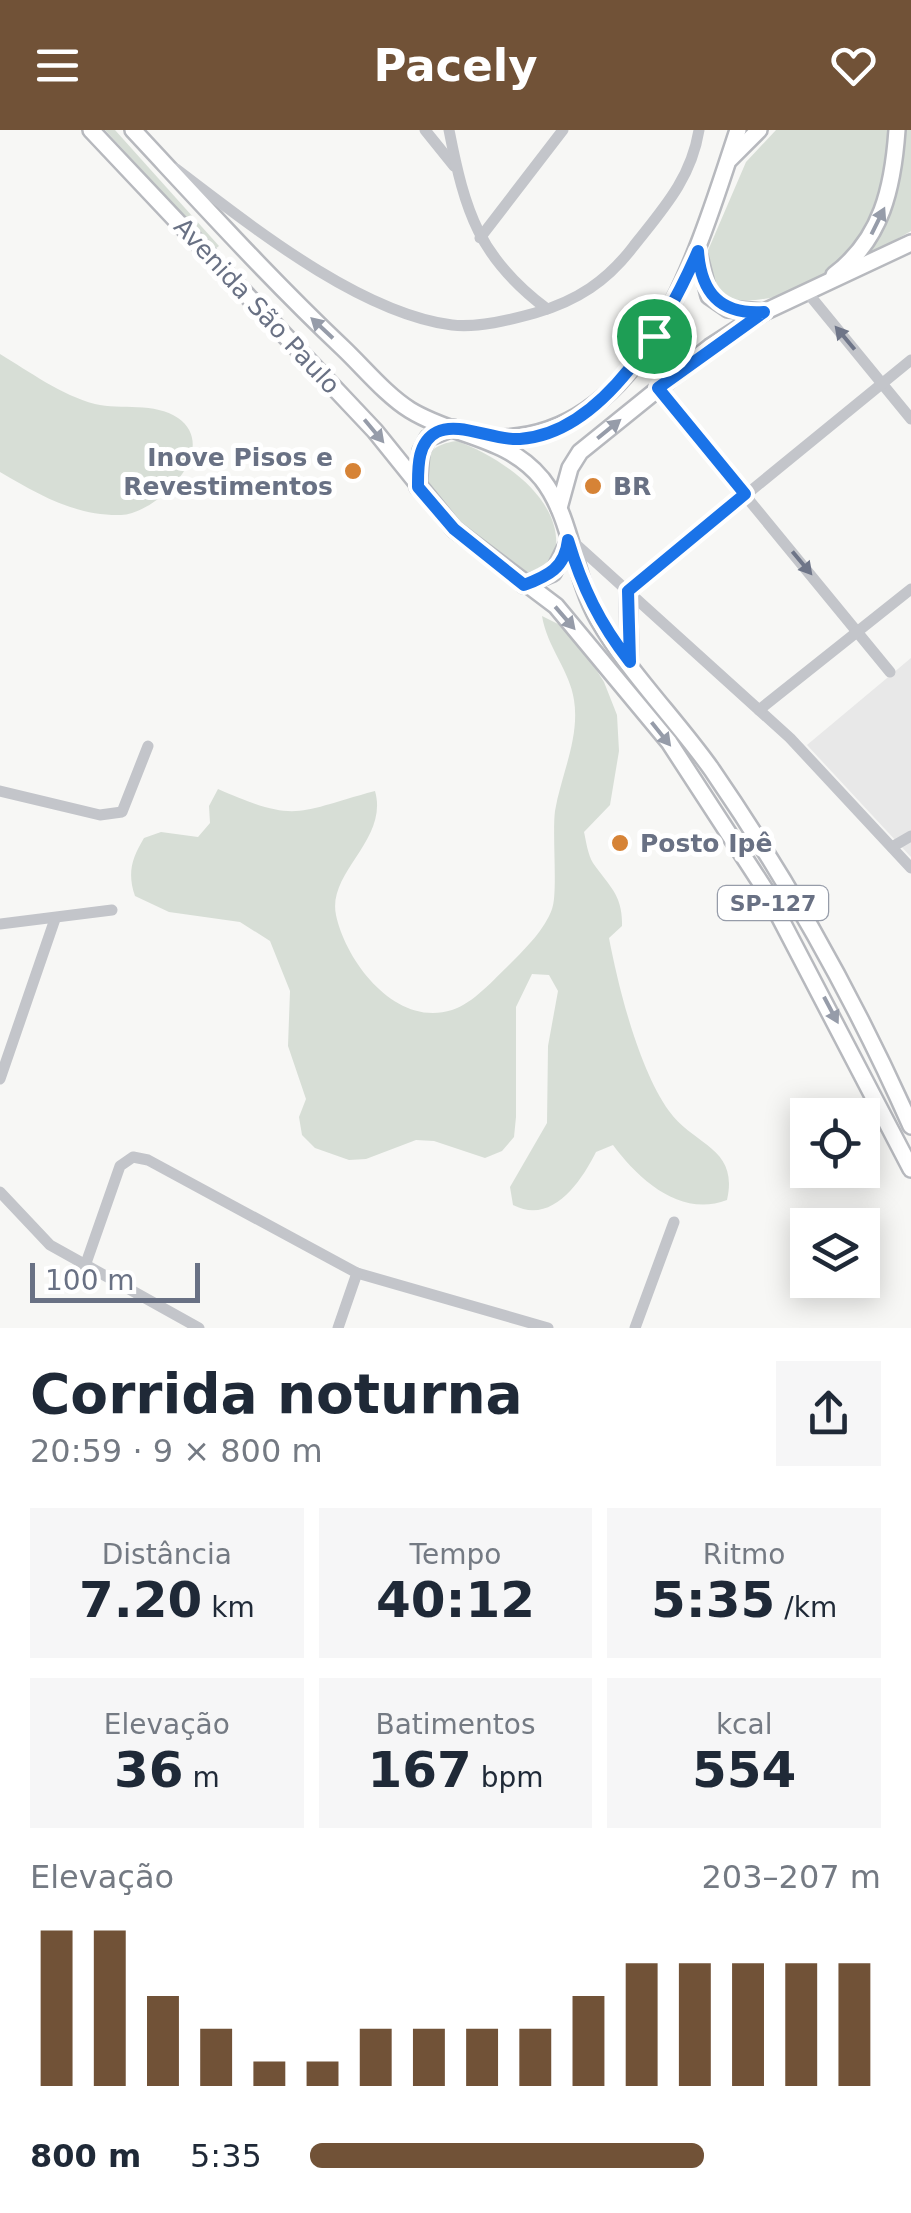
<!DOCTYPE html>
<html lang="pt">
<head>
<meta charset="utf-8">
<style>
  :root { --surface:#fff; --page:#f6f6f7; --text:#1f2937; --muted:#747a83; --accent:#715237 }
  body { margin:0; font-family:"DejaVu Sans",sans-serif; background:var(--page); color:var(--text); height:100vh; display:flex; flex-direction:column; font-size:38px; white-space:nowrap }
  * { box-sizing:border-box; margin:0 }
  p { font-size:32px; color:var(--muted) }
  .icon { flex:none; width:55px; height:55px; fill:none; stroke:currentColor; stroke-width:2; stroke-linecap:round; stroke-linejoin:round }
  .map { position:relative; height:1198px; overflow:hidden }
  .panel { display:flex; flex-direction:column; background:var(--surface); flex:1 }
  .panel>* { flex:none }
  .fabs { position:absolute; left:790px; top:968px; display:grid; gap:20px }
  .fabs a { display:grid; place-items:center; width:90px; height:90px; border-radius:0px; background:var(--surface); box-shadow:0 5px 25px #0003; font-size:50px }
  .scale { position:absolute; left:30px; bottom:25px; width:170px; box-sizing:border-box; padding-left:10px; border:5px solid #697184; border-top:0; font-size:28px; line-height:35px; white-space:nowrap; color:#697184; -webkit-text-stroke:8px #fff; paint-order:stroke }
  .pin { position:absolute; display:grid; place-items:center; width:85px; height:85px; color:#fff; margin:-42px; border:5px solid #fff; border-radius:50%; box-shadow:0 2px 10px #0007 }
  .round { display:grid; place-items:center; flex:none; width:105px; height:105px; border-radius:0px; background:var(--page) }
  .head { display:flex; align-items:center; justify-content:space-between; height:170px; padding:0 30px }
  h1 { font-size:55px; font-weight:700; line-height:75px }
  .metrics { display:grid; grid-template-columns:repeat(3,1fr); gap:15px; height:170px; padding:10px 30px }
  .metrics div { display:grid; align-content:center; border-radius:0px; background:var(--page); text-align:center }
  .metrics b { font-size:50px; font-weight:700 }
  .metrics small { font-size:28px; font-weight:400 }
  .metrics p { font-size:28px }
  .chart { height:280px; padding:20px 30px }
  .chart p { display:flex; justify-content:space-between }
  .chart svg { width:100%; height:180px; margin-top:10px; stroke:var(--accent); stroke-width:6 }
  ul { padding:0 30px; list-style:none; font-size:32px }
  li { display:grid; grid-template-columns:160px 120px 1fr; align-items:center; height:75px }
  li i { height:25px; border-radius:12px; background:var(--accent) }
  header { display:flex; justify-content:space-between; align-items:center; height:130px; padding:0 30px; background:var(--accent); color:#fff; font-size:45px; font-weight:700 }
  .map>svg:first-child { display:block }
  .built { fill:#e8e8e8 }
  .green { fill:#d7ded6 }
  .lines { fill:none; stroke-linecap:round; stroke-linejoin:round }
  .major-casing { stroke:#b7b9be; stroke-width:20 }
  .minor { stroke:#c3c5ca; stroke-width:11 }
  .major { stroke:#fff; stroke-width:15 }
  .oneway { fill:#969ca9 }
  .oneway2 { fill:#6e7588 }
  .route-casing { stroke:#fff; stroke-width:20 }
  .route { stroke:#1a73e8; stroke-width:12 }
  .poi-dot { fill:#d68336; stroke:#fff; stroke-width:4 }
  .labels { text-anchor:middle; dominant-baseline:central; stroke-width:10; stroke-linejoin:round; paint-order:stroke }
  .shield { fill:#fff; stroke:#969ca9; stroke-width:2.5 }
  .shield-label { font-size:22px; font-weight:bold; fill:#697184 }
  .street-label { font-size:25px; fill:#697184; stroke:#fff }
  .poi-label { font-size:25px; font-weight:bold; fill:#697184; stroke:#fff; text-anchor:start }
</style>
</head>
<body>
<header><svg class="icon" aria-label="menu" viewBox="0 0 24 24"><path d="M4 6h16M4 12h16M4 18h16"/></svg>Pacely<svg class="icon" aria-label="heart" viewBox="0 0 24 24"><path d="M12 20l-8-8c-3-5 5-10 8-4 3-6 11-1 8 4z"/></svg></header>
<div class="map">
<svg width="911" height="1198" viewBox="0 0 911 1198">
  <rect width="100%" height="100%" fill="#f7f7f5"/>
  <!-- built -->
  <path class="built" d="M911 528V727L807 615Z"/>
  <!-- green -->
  <g class="green">
    <path d="M105 0H115L219 116 215 119Z"/>
    <path d="M776 0H891C885 70 853 151 775 167 752 171 736 174 715 161L703 132 746 32Z"/>
    <path d="M906 0H911V101L866 127C895 88 903 48 906 0Z"/>
    <path d="M0 224C30 242 61 265 95 274 121 280 155 272 178 288 222 319 157 384 121 385 74 386 38 364 0 342Z"/>
    <path d="M457 311C503 328 572 374 553 432 545 440 538 447 526 446 490 442 368 322 457 311Z"/>
    <path d="M542 486 558 494 583 519 604 552 617 585 619 621 610 675 584 702C586 711 588 725 593 733 609 756 623 765 622 796L609 808C619 860 639 939 669 981 694 1016 739 1017 727 1070 681 1088 639 1050 613 1015L596 1022C580 1054 551 1095 513 1075L510 1057 547 993 548 916 558 861 549 845 532 844 516 877V987L514 1007 502 1021 485 1028 434 1011 416 1010 366 1029 349 1030 315 1018 302 1005 299 987 306 969 288 916 290 861 270 811 240 792 169 782 135 766C127 743 132 728 144 708L161 702 198 707 210 693 209 676 218 659C298 694 296 682 375 661 389 710 327 742 336 785 346 832 396 898 452 880 474 873 495 848 511 833 526 818 545 799 552 779 558 764 552 704 555 681 561 645 580 608 574 570 570 541 547 517 542 486Z"/>
  </g>
  <g class="lines">
    <!-- major casing -->
    <g class="major-casing">
      <g id="major">
        <path d="M91 0 375 301 454 399 556 476 669 612 766 761 911 1039"/>
        <path d="M133 0C202 74 270 149 343 218 364 238 386 265 410 280 454 307 507 306 542 349 573 389 573 445 598 489 629 543 676 589 712 640 789 752 856 872 911 996"/>
        <path d="M730 29 759 0"/>
        <path d="M699 126 709 166 728 179 764 182"/>
        <path d="M834 145C882 109 893 57 897 0"/>
        <path d="M490 308C646 314 699 117 738 0"/>
        <path d="M418 357 421 321 428 308 453 298"/>
        <path d="M559 378 570 338 580 322 710 217 764 182 911 113"/>
        <path d="M524 455 553 443 568 413"/>
        <path d="M628 461 630 533"/>
      </g>
    </g>
    <!-- minor -->
    <g class="minor">
      <path d="M425 0 454 36"/>
      <path d="M449 0C465 82 479 128 547 179"/>
      <path d="M176 39C250 95 359 183 452 195 478 198 510 190 535 183 577 171 607 151 633 117 663 79 691 49 699 0"/>
      <path d="M480 108 563 0"/>
      <path d="M807 162 911 289"/>
      <path d="M657 258 890 542"/>
      <path d="M569 408 790 608 911 738"/>
      <path d="M628 461 911 230"/>
      <path d="M759 580 911 459"/>
      <path d="M0 661 100 685 122 682 148 616"/>
      <path d="M892 717 911 706"/>
      <path d="M0 794 112 780"/>
      <path d="M0 949 55 789"/>
      <path d="M0 1062 50 1115 199 1198"/>
      <path d="M85 1136 120 1036 133 1027 148 1030 357 1143 548 1198"/>
      <path d="M338 1198 357 1143"/>
      <path d="M635 1198 674 1092"/>
    </g>
    <!-- major -->
    <use href="#major" class="major"/>
  </g>
  <!-- one-way arrows -->
  <defs><path id="oneway-solid" d="M-6-.8H1V-3.2L6.5 0L1 3.2V.8H-6Z" transform="scale(2.5)"/></defs>
  <g class="oneway">
    <use href="#oneway-solid" transform="translate(878 91) rotate(-64)"/>
    <use href="#oneway-solid" transform="translate(322 198) rotate(-137)"/>
    <use href="#oneway-solid" transform="translate(609 299) rotate(-39)"/>
    <use href="#oneway-solid" transform="translate(374 301) rotate(50)"/>
    <use href="#oneway-solid" transform="translate(565 488) rotate(49)"/>
    <use href="#oneway-solid" transform="translate(661 604) rotate(51)"/>
    <use href="#oneway-solid" transform="translate(831 880) rotate(62)"/>
  </g>
  <g class="oneway2">
    <use href="#oneway-solid" transform="translate(845 208) rotate(-130)"/>
    <use href="#oneway-solid" transform="translate(802 433) rotate(50)"/>
  </g>
  <g class="lines">
    <!-- route casing -->
    <g class="route-casing">
      <path id="route" d="M698 121C701 163 720 185 764 182L658 258 745 364 628 461 630 532C600 494 582 457 568 410 565 438 548 446 524 455L454 399 418 357C418 338 417 312 437 302 459 291 494 311 520 309 605 303 668 190 698 121Z"/>
    </g>
    <!-- route -->
    <use href="#route" class="route"/>
  </g>
  <!-- markers -->
  <g class="poi-dot">
    <circle cx="353" cy="341" r="10"/>
    <circle cx="593" cy="356" r="10"/>
    <circle cx="620" cy="713" r="10"/>
  </g>
  <g class="labels">
    <!-- shield labels -->
    <rect class="shield" x="718" y="756" width="110" height="34" rx="8"/>
    <g class="shield-label">
      <text x="773" y="773">SP-127</text>
    </g>
    <!-- street labels -->
    <g class="street-label">
      <text transform="translate(257 176) rotate(47)">Avenida São Paulo</text>
    </g>
    <!-- poi labels -->
    <g class="poi-label">
      <text x="333" y="327" text-anchor="end">Inove Pisos e<tspan x="333" dy="29">Revestimentos</tspan></text>
      <text x="613" y="356">BR</text>
      <text x="640" y="713">Posto Ipê</text>
    </g>
  </g>
</svg>
<div class="fabs">
<a><svg class="icon" aria-label="locate" viewBox="0 0 24 24"><circle cx="12" cy="12" r="6"/><path d="M12 2v4M12 18v4M2 12h4M18 12h4"/></svg></a>
<a><svg class="icon" aria-label="layers" viewBox="0 0 24 24"><path d="M12 4l9 5-9 5-9-5zM3 14l9 5 9-5"/></svg></a>
</div>
<div class="scale">100 m</div>
<div class="pin" style="left:654px;top:206px;background:#1e9e55"><svg class="icon" aria-label="arrive" viewBox="0 0 24 24"><path d="M6 21V4h12l-3 4 3 4H6"/></svg></div>
</div>
<section class="panel">
<div class="head"><div><h1>Corrida noturna</h1><p>20:59 · 9 × 800 m</p></div><a class="round"><svg class="icon" aria-label="share" viewBox="0 0 24 24"><path d="M12 15V3M7 8l5-5 5 5M5 13v7h14v-7"/></svg></a></div>
<div class="metrics">
<div><p>Distância</p><b>7.20<small> km</small></b></div>
<div><p>Tempo</p><b>40:12</b></div>
<div><p>Ritmo</p><b>5:35<small> /km</small></b></div>
</div>
<div class="metrics">
<div><p>Elevação</p><b>36<small> m</small></b></div>
<div><p>Batimentos</p><b>167<small> bpm</small></b></div>
<div><p>kcal</p><b>554</b></div>
</div>
<div class="chart"><p><span>Elevação</span>203–207 m</p>
<svg viewBox="0 0 160 44" preserveAspectRatio="none"><path d="M5 44V6M15 44V6M25 44V22M35 44V30M45 44V38M55 44V38M65 44V30M75 44V30M85 44V30M95 44V30M105 44V22M115 44V14M125 44V14M135 44V14M145 44V14M155 44V14"/></svg>
</div>
<ul>
<li><b>800 m</b>5:35<i style="width:69%"></i></li>
</ul>
</section>
</body>
</html>
